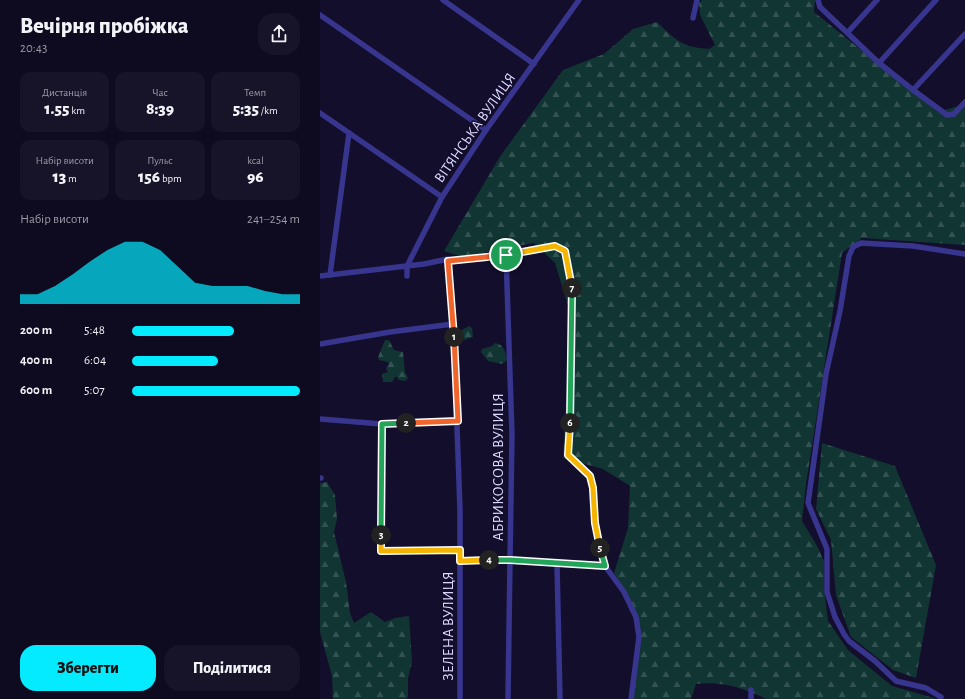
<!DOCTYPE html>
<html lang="uk">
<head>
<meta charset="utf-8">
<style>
  :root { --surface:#0e0a20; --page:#171329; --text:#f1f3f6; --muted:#9b9aa5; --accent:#04eaff }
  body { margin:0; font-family:"Alegreya Sans",sans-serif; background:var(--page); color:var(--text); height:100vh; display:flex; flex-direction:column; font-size:15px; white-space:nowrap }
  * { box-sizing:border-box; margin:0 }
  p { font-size:13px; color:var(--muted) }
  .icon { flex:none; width:22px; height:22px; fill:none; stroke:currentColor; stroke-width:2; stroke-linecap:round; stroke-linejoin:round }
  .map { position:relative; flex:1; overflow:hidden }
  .details { display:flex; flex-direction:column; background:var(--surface); width:320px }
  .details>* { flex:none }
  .pin { position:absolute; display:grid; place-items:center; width:34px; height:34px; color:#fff; margin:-17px; border:2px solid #fff; border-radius:50%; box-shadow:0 1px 4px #0007 }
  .km { position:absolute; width:20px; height:20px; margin:-10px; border-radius:50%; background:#222; color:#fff; font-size:11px; line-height:20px; text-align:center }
  .round { display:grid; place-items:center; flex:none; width:42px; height:42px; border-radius:16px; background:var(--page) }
  .headline { display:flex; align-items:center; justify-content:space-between; height:68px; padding:0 20px }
  h1 { font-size:22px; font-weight:800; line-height:30px }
  .figures { display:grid; grid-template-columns:repeat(3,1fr); gap:6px; height:68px; padding:4px 20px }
  .figures div { display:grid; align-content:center; border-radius:10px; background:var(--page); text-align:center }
  .figures b { font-size:17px; font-weight:800 }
  .figures small { font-size:11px; font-weight:400 }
  .figures p { font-size:11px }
  .chart { height:112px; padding:8px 20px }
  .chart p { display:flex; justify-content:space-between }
  .chart svg { width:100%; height:72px; margin-top:4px; fill:var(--accent); opacity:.7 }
  .action { display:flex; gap:8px; margin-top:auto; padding:8px 20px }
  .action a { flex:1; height:46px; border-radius:16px; background:var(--accent); color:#111; font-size:16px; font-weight:800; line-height:46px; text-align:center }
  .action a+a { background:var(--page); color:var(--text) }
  ul { padding:0 20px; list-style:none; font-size:13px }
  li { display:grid; grid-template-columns:64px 48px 1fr; align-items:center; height:30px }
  li i { height:10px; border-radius:5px; background:var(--accent) }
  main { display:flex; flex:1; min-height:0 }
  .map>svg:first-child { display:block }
  .forest { fill:url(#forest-firs) }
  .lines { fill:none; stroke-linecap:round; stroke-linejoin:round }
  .street { stroke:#37358e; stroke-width:5.5 }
  .split-1-casing { stroke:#fff; stroke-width:8 }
  .split-2-casing { stroke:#fff; stroke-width:8 }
  .split-3-casing { stroke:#fff; stroke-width:8 }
  .split-4-casing { stroke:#fff; stroke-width:8 }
  .split-5-casing { stroke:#fff; stroke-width:8 }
  .split-6-casing { stroke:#fff; stroke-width:8 }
  .split-7-casing { stroke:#fff; stroke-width:8 }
  .split-8-casing { stroke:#fff; stroke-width:8 }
  .split-1 { stroke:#f0652b; stroke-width:5 }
  .split-2 { stroke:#f0652b; stroke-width:5 }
  .split-3 { stroke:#22a559; stroke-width:5 }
  .split-4 { stroke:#f5b400; stroke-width:5 }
  .split-5 { stroke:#22a559; stroke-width:5 }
  .split-6 { stroke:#f5b400; stroke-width:5 }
  .split-7 { stroke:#22a559; stroke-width:5 }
  .split-8 { stroke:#f5b400; stroke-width:5 }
  .labels { text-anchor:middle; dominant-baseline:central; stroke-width:3; stroke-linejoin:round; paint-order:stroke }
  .street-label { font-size:15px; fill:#dcd8ff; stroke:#130e2b }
</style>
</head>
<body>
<main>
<section class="details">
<div class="headline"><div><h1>Вечірня пробіжка</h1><p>20:43</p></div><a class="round"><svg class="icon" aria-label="share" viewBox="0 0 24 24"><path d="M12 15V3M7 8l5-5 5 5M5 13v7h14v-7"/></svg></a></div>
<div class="figures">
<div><p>Дистанція</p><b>1.55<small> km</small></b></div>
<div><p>Час</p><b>8:39</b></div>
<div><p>Темп</p><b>5:35<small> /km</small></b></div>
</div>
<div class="figures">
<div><p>Набір висоти</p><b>13<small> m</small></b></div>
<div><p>Пульс</p><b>156<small> bpm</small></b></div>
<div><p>kcal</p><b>96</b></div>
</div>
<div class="chart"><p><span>Набір висоти</span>241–254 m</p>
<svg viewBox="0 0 160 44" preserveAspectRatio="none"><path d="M0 44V38L10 38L20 33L30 26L40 18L50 11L60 6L70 6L80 11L90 21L100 31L110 33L120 33L130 33L140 36L150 38L160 38V44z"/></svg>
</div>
<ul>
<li><b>200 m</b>5:48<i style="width:61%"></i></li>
<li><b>400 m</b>6:04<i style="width:51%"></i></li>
<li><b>600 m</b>5:07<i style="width:100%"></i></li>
</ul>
<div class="action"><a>Зберегти</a><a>Поділитися</a></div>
</section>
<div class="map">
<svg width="645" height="699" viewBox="0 0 645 699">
  <defs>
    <pattern id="forest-firs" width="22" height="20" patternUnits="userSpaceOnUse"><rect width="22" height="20" fill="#113533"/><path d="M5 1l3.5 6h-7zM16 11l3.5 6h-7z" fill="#335252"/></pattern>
  </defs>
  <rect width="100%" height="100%" fill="#130e2b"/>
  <!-- forest -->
  <g class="forest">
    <path d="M382 0H495L494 12 618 112 645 104V245L542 238 522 253 486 484 482 521 496 544 504 561V589L508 621 528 650 572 686 617 699H446C425 688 400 681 376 684L371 699H309C312 674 319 642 316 618 313 602 302 586 294 573L308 528 310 486 283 469 243 458 251 315 235 263 214 243 142 257 124 251 181 155 243 70 284 54 313 29 337 22C356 40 361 47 389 49L395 45 380 15 379 3Z"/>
    <path d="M149 326 152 328 153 337 144 340 138 338 137 333Z"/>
    <path d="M65 340H69L74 350 83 352 85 372 88 378 85 381 79 380 76 376 72 382H63L62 374 68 372 66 368 69 364 68 362 59 360 58 357Z"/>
    <path d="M175 343C184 344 186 353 187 360L182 364 168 361 161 352 162 349 172 346Z"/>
    <path d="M502 443 575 466 616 565 596 678 573 670 531 637 516 595 511 540 496 509Z"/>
    <path d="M7 482 15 495 17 519 14 532 26 582 30 613 34 623 51 612 65 622 75 618 89 616 92 662 88 678V697L86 699H13L12 676 0 632V483Z"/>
  </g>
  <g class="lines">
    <!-- street -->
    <g class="street">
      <path d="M123 0 214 64"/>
      <path d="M498 0 500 7 559 63 593 90 645 34"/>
      <path d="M0 15 166 130"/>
      <path d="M373 18 377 0"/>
      <path d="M528 32 557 0"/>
      <path d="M559 63 616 0"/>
      <path d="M593 90 627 115 634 114 645 102"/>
      <path d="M0 113 122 197"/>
      <path d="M186 255 192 435 190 560 237 564 240 699"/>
      <path d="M128 261 186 255 235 246 245 251C247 261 251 271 252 281 256 338 250 398 248 455L270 475 273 488 275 523 285 566 304 592 316 617 319 637 311 699"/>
      <path d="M10 275 29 133"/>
      <path d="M0 276 104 264 128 259 134 343 140 510V699"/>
      <path d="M87 276V266L122 197 166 130 259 0"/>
      <path d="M0 344 70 332 133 324"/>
      <path d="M0 419 62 424 138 421"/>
      <path d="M62 424 61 551 140 550"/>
      <path d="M0 478H1"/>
      <path d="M140 561 190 560 188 699"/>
      <path d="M237 564 285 566"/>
      <path d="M621 697 606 688 576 681 555 661 529 641 524 634 515 617 507 592V549L488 503 506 374 520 311 529 256 533 247 541 243 593 246 645 254"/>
      <path d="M431 699V690"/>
    </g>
  </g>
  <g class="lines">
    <!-- split-1 casing -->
    <g class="split-1-casing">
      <path id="split-1" d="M134 337 128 261 186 255"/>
    </g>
    <!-- split-2 casing -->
    <g class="split-2-casing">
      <path id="split-2" d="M86 423 138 421 134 337"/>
    </g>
    <!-- split-3 casing -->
    <g class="split-3-casing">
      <path id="split-3" d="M61 535 62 424 86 423"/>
    </g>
    <!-- split-4 casing -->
    <g class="split-4-casing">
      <path id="split-4" d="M61 535V551L140 550V561L169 560"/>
    </g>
    <!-- split-5 casing -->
    <g class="split-5-casing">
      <path id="split-5" d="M169 560H190L285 566 280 548"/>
    </g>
    <!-- split-6 casing -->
    <g class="split-6-casing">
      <path id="split-6" d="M250 423 248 455 270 476 273 488 275 523 280 548"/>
    </g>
    <!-- split-7 casing -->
    <g class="split-7-casing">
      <path id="split-7" d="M250 423 252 288"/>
    </g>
    <!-- split-8 casing -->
    <g class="split-8-casing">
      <path id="split-8" d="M186 255 235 246 245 251 252 288"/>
    </g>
    <!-- split-1 -->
    <use href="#split-1" class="split-1"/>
    <!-- split-2 -->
    <use href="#split-2" class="split-2"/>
    <!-- split-3 -->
    <use href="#split-3" class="split-3"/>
    <!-- split-4 -->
    <use href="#split-4" class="split-4"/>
    <!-- split-5 -->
    <use href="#split-5" class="split-5"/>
    <!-- split-6 -->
    <use href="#split-6" class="split-6"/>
    <!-- split-7 -->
    <use href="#split-7" class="split-7"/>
    <!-- split-8 -->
    <use href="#split-8" class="split-8"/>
  </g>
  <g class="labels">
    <!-- street labels -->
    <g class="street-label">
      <text transform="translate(155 128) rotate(-55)">ВІТЯНСЬКА ВУЛИЦЯ</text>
      <text transform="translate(178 467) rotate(-90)">АБРИКОСОВА ВУЛИЦЯ</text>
      <text transform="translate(128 626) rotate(-90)">ЗЕЛЕНА ВУЛИЦЯ</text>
    </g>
  </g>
</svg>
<div class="pin" style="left:186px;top:255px;background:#1e9e55"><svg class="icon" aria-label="arrive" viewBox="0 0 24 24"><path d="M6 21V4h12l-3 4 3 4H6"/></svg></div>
<b class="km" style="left:134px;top:337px">1</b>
<b class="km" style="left:86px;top:423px">2</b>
<b class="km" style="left:61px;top:535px">3</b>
<b class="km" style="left:169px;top:560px">4</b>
<b class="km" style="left:280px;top:548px">5</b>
<b class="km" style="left:250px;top:423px">6</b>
<b class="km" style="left:252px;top:288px">7</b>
</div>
</main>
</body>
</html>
